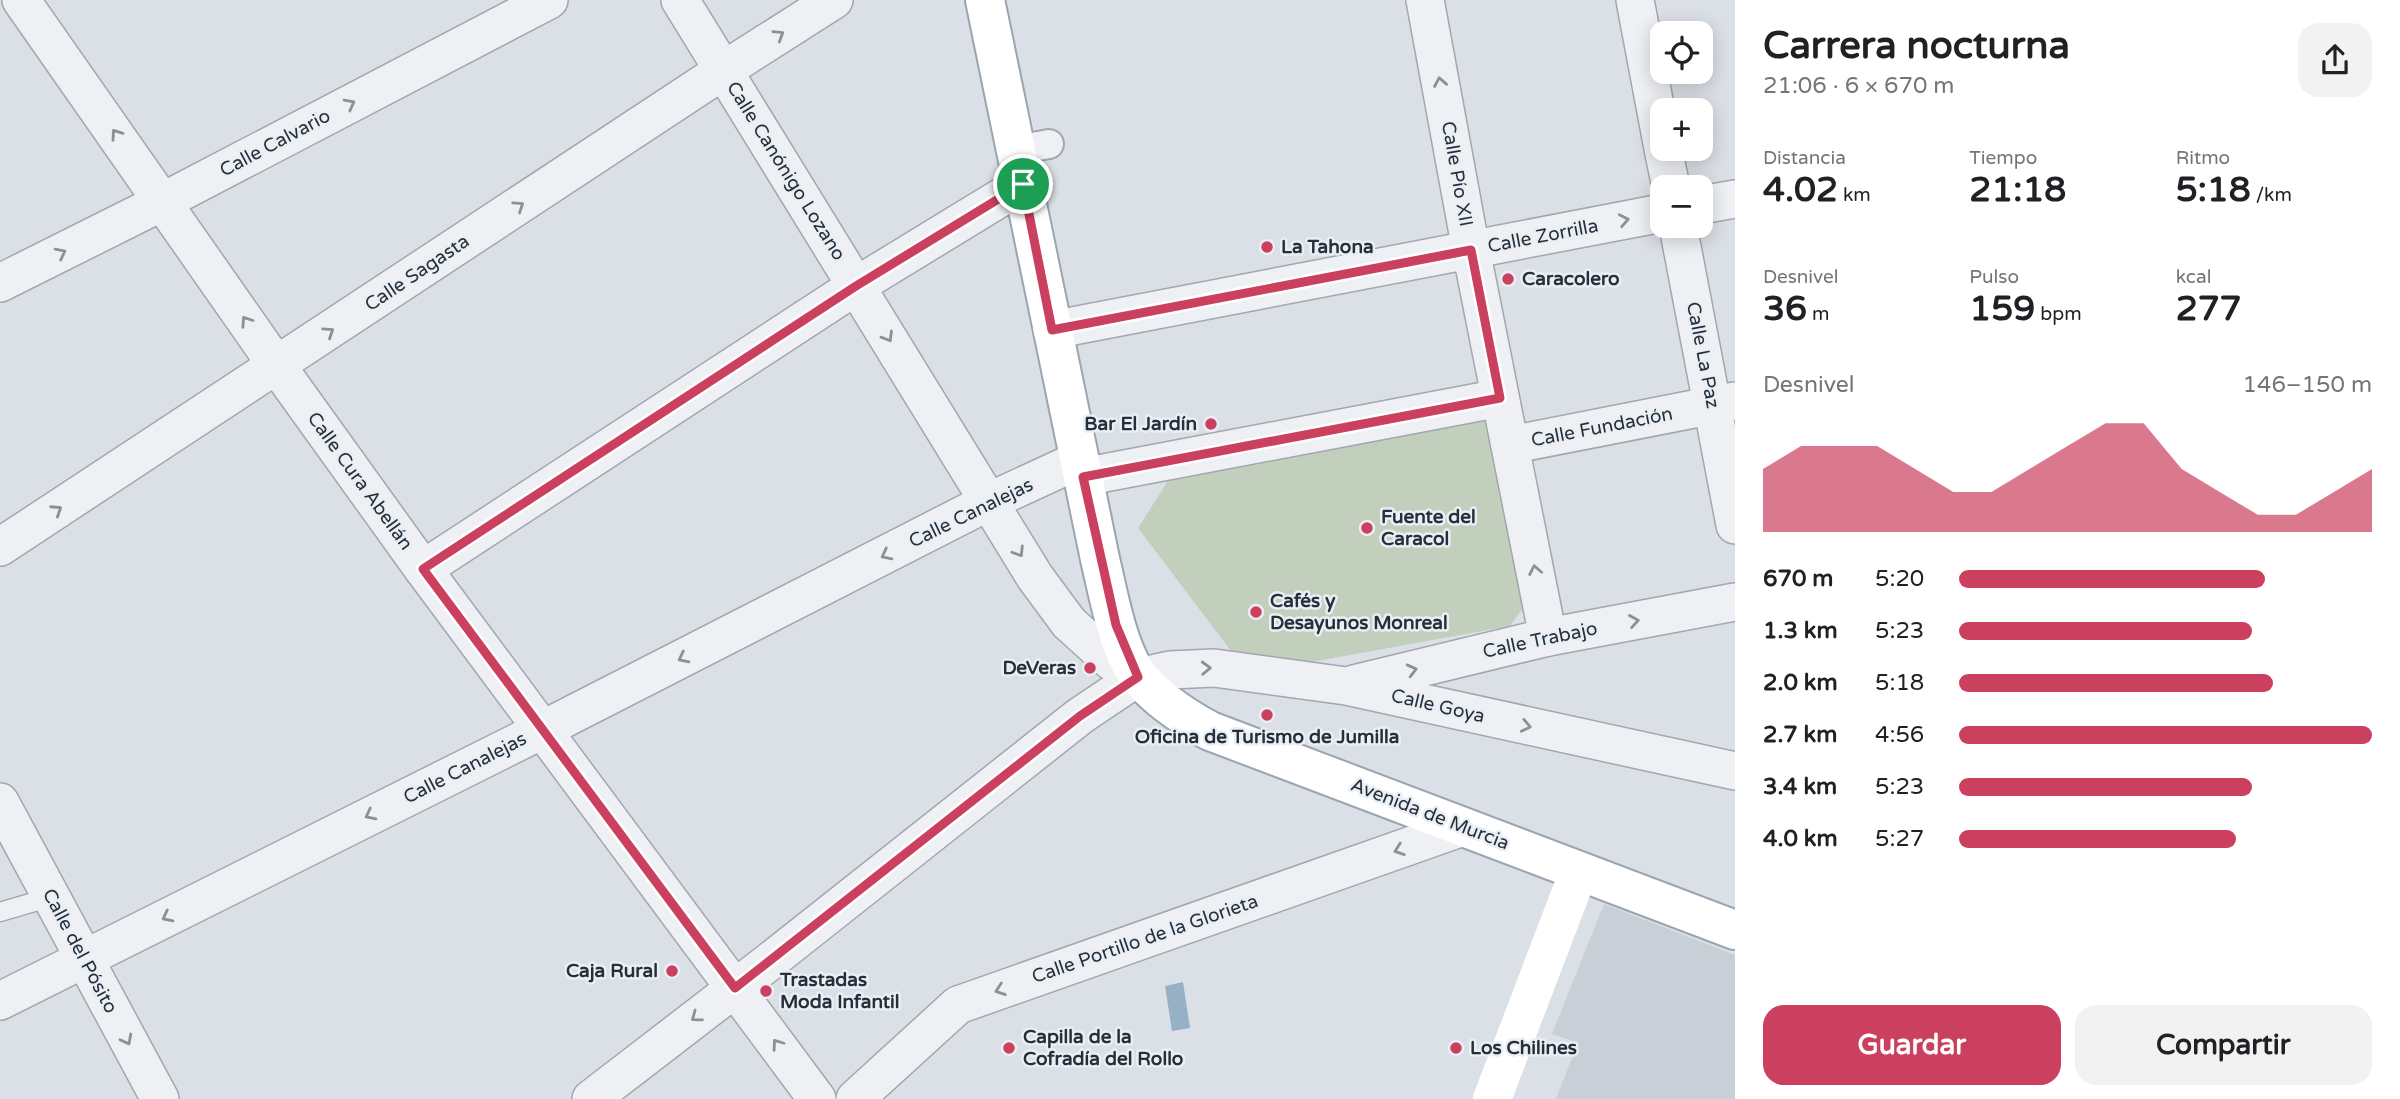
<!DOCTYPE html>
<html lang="es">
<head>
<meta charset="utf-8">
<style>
  :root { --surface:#fff; --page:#f2f2f2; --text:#202124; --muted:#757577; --accent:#cb405e }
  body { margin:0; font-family:"Varela Round",sans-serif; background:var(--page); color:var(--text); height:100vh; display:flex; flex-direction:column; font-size:26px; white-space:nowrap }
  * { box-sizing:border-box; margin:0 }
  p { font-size:23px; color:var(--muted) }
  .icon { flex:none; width:38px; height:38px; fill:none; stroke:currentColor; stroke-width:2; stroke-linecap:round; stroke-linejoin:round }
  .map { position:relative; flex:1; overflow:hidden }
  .drawer { display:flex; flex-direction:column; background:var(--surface); width:665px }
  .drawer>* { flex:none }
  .buttons { position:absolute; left:1650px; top:21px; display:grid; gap:14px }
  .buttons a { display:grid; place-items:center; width:63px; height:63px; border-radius:14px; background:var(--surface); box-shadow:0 4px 18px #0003; font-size:35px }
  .pin { position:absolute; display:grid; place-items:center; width:60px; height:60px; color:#fff; margin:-30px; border:4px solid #fff; border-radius:50%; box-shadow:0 2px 7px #0007 }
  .round { display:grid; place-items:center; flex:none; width:74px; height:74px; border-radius:21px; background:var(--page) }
  .head { display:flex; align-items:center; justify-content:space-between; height:119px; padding:0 28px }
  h1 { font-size:38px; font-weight:700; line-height:52px }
  .figures { display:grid; grid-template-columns:repeat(3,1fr); gap:10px; height:119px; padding:7px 28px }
  .figures div { display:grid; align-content:center }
  .figures b { font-size:35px; font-weight:700 }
  .figures small { font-size:19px; font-weight:400 }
  .figures p { font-size:19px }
  .chart { height:196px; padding:14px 28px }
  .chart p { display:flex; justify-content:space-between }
  .chart svg { width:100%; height:126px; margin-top:7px; fill:var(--accent); opacity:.7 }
  .action { display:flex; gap:14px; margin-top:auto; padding:14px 28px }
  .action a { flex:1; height:80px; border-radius:21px; background:var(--accent); color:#fff; font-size:28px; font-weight:700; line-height:80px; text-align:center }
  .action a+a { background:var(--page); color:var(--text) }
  ul { padding:0 28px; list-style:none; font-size:23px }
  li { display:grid; grid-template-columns:112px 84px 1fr; align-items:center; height:52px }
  li i { height:18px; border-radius:9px; background:var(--accent) }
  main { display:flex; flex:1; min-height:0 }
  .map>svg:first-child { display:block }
  .built { fill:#c9cfd7 }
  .green { fill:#c3cfbd }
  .water { fill:#96b0c6 }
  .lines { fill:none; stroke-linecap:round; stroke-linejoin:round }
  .service-casing { stroke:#a1a7af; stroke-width:21 }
  .pedestrian-casing { stroke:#a1a7af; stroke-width:32 }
  .minor-casing { stroke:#a1a7af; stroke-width:40 }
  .primary-casing { stroke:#9ba5b1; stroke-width:42 }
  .service { stroke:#eef0f4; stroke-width:18 }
  .pedestrian { stroke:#eef0f4; stroke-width:28 }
  .minor { stroke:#eef0f4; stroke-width:37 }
  .secondary { stroke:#fff; stroke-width:38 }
  .primary { stroke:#fff; stroke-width:38 }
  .oneway { stroke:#8a9098 }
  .route-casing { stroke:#fff; stroke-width:14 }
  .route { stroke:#cb405e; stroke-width:9 }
  .poi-dot { fill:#cb405e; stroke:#eaeff4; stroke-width:2.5 }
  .labels { text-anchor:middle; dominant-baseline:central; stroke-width:5; stroke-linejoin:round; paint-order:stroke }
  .street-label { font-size:19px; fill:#262f3b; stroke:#eaeff4 }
  .poi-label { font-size:19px; font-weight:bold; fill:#262f3b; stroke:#eaeff4; text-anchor:start }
</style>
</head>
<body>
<main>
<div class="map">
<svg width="1735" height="1099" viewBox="0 0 1735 1099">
  <rect width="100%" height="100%" fill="#dbe0e6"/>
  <!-- built -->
  <path class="built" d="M1604 904 1735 955V1099H1556L1578 1043 1552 1034Z"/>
  <!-- green -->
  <path class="green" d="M1480 416 1486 420 1523 608 1510 626 1289 666 1243 656 1231 651 1138 528 1171 476Z"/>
  <!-- water -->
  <path class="water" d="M1183 982 1190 1028 1172 1031 1165 986Z"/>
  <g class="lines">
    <!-- service casing -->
    <g class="service-casing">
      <path id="service" d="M0 912 51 897"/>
    </g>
    <!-- pedestrian casing -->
    <g class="pedestrian-casing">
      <path id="pedestrian" d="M1016 150 1049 144"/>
    </g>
    <!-- minor casing -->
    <g class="minor-casing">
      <g id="minor">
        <path d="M21 0 277 366 423 569 817 1099"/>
        <path d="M680 0 1035 577 1069 623 1111 661 1138 677"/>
        <path d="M1425 0 1471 250 1548 637"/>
        <path d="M1635 0 1662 143"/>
        <path d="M1663 149 1671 187"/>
        <path d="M1701 205 1735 199"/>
        <path d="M1678 226 1735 525"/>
        <path d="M0 283 164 201 549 0"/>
        <path d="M1052 330 1662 213"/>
        <path d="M1510 445 1735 401"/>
        <path d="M1083 477 1500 398"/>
        <path d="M0 547 724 70 834 0"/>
        <path d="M423 569 856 286 1023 184"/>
        <path d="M1354 684 1548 637 1735 602"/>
        <path d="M0 802 160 1099"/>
        <path d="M0 1001 542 730 988 502 1079 460"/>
        <path d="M591 1099 769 962 1080 716 1138 677 1170 670 1214 668 1346 686 1735 771"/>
        <path d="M855 1099 958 1005 1463 827"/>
      </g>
    </g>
    <!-- primary casing -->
    <g class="primary-casing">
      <path id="primary" d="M985 0 1100 559C1108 592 1118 652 1140 678 1159 701 1184 717 1210 731L1735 930"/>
    </g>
    <!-- service -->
    <use href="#service" class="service"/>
    <!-- pedestrian -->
    <use href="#pedestrian" class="pedestrian"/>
    <!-- minor -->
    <use href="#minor" class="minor"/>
    <!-- secondary -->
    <path class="secondary" d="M1492 1099 1579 871"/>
    <!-- primary -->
    <use href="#primary" class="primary"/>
  </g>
  <!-- one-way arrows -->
  <defs><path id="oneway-chevron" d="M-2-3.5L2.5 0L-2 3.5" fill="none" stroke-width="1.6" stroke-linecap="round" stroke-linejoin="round" transform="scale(1.75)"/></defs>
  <g class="oneway">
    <use href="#oneway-chevron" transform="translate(779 35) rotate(-32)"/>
    <use href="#oneway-chevron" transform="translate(1440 82) rotate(-100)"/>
    <use href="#oneway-chevron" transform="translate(350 104) rotate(-28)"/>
    <use href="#oneway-chevron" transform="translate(116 134) rotate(-125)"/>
    <use href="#oneway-chevron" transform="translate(519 206) rotate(-34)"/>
    <use href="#oneway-chevron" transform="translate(1624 220) rotate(-11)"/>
    <use href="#oneway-chevron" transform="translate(61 253) rotate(-27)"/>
    <use href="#oneway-chevron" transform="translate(246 321) rotate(-124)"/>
    <use href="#oneway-chevron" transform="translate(329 332) rotate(-34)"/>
    <use href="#oneway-chevron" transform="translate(888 337) rotate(59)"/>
    <use href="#oneway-chevron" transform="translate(57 510) rotate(-33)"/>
    <use href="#oneway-chevron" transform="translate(1019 552) rotate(58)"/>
    <use href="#oneway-chevron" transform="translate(886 555) rotate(153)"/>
    <use href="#oneway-chevron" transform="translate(1535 570) rotate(-101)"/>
    <use href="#oneway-chevron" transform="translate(1634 621) rotate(-10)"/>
    <use href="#oneway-chevron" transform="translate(683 658) rotate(153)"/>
    <use href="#oneway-chevron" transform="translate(1206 668) rotate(-2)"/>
    <use href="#oneway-chevron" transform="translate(1412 670) rotate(-14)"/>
    <use href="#oneway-chevron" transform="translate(1526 726) rotate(12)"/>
    <use href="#oneway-chevron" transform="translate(370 815) rotate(153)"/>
    <use href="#oneway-chevron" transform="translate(1399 850) rotate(161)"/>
    <use href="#oneway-chevron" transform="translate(167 917) rotate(153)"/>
    <use href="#oneway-chevron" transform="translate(1000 990) rotate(161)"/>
    <use href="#oneway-chevron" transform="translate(696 1017) rotate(143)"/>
    <use href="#oneway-chevron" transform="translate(127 1040) rotate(62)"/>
    <use href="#oneway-chevron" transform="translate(777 1044) rotate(-126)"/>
  </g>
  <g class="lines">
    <!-- route casing -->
    <g class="route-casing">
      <path id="route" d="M1023 184 1052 330 1471 250 1500 398 1083 477 1116 625 1138 677 1080 716 735 988 423 569 856 286Z"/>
    </g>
    <!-- route -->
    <use href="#route" class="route"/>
  </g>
  <!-- markers -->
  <g class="poi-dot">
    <circle cx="1267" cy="247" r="7"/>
    <circle cx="1508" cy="279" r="7"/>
    <circle cx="1211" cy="424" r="7"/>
    <circle cx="1367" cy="528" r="7"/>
    <circle cx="1256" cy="612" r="7"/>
    <circle cx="1090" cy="668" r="7"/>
    <circle cx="1267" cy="715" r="7"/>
    <circle cx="672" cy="971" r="7"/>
    <circle cx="766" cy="991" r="7"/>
    <circle cx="1009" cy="1048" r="7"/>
    <circle cx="1456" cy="1048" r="7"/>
  </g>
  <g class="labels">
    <!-- street labels -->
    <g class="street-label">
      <text transform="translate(275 143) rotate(-28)">Calle Calvario</text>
      <text transform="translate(786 171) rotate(58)">Calle Canónigo Lozano</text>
      <text transform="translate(1457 174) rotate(80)">Calle Pío XII</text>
      <text transform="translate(1543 236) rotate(-11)">Calle Zorrilla</text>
      <text transform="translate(417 273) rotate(-34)">Calle Sagasta</text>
      <text transform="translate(1703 355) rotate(79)">Calle La Paz</text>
      <text transform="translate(1602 427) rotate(-11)">Calle Fundación</text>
      <text transform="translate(360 481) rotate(54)">Calle Cura Abellán</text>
      <text transform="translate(971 513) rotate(-26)">Calle Canalejas</text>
      <text transform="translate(1540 640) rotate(-12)">Calle Trabajo</text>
      <text transform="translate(1438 706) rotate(13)">Calle Goya</text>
      <text transform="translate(465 768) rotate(-27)">Calle Canalejas</text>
      <text transform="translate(1430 814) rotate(21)">Avenida de Murcia</text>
      <text transform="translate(1145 939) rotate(-19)">Calle Portillo de la Glorieta</text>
      <text transform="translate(80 951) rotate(62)">Calle del Pósito</text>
    </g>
    <!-- poi labels -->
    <g class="poi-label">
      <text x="1281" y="247">La Tahona</text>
      <text x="1522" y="279">Caracolero</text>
      <text x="1197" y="424" text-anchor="end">Bar El Jardín</text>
      <text x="1381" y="517">Fuente del<tspan x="1381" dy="22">Caracol</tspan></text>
      <text x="1270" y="601">Cafés y<tspan x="1270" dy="22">Desayunos Monreal</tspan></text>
      <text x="1076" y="668" text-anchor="end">DeVeras</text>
      <text x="1267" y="737" text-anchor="middle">Oficina de Turismo de Jumilla</text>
      <text x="658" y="971" text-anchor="end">Caja Rural</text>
      <text x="780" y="980">Trastadas<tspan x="780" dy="22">Moda Infantil</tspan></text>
      <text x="1023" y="1037">Capilla de la<tspan x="1023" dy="22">Cofradía del Rollo</tspan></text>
      <text x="1470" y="1048">Los Chilines</text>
    </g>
  </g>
</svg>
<div class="buttons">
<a><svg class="icon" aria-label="locate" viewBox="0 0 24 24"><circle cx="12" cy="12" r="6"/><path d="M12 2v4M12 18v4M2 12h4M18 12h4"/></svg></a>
<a>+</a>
<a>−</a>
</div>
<div class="pin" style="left:1023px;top:184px;background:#1e9e55"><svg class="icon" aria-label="arrive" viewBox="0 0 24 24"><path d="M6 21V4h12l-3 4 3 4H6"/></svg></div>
</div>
<section class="drawer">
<div class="head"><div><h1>Carrera nocturna</h1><p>21:06 · 6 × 670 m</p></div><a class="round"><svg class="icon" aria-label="share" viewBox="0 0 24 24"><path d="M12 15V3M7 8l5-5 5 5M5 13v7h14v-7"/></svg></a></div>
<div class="figures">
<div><p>Distancia</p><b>4.02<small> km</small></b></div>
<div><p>Tiempo</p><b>21:18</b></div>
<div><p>Ritmo</p><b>5:18<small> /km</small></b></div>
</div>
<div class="figures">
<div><p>Desnivel</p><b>36<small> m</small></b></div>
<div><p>Pulso</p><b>159<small> bpm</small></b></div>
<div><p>kcal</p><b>277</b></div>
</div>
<div class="chart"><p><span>Desnivel</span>146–150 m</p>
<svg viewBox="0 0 160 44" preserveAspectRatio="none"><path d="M0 44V22L10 14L20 14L30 14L40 22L50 30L60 30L70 22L80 14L90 6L100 6L110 22L120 30L130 38L140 38L150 30L160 22V44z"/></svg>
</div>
<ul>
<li><b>670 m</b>5:20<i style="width:74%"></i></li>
<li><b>1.3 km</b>5:23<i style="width:71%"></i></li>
<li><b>2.0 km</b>5:18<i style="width:76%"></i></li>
<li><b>2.7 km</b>4:56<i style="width:100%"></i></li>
<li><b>3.4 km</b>5:23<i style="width:71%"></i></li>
<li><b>4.0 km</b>5:27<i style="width:67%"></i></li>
</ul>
<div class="action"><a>Guardar</a><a>Compartir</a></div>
</section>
</main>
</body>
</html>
